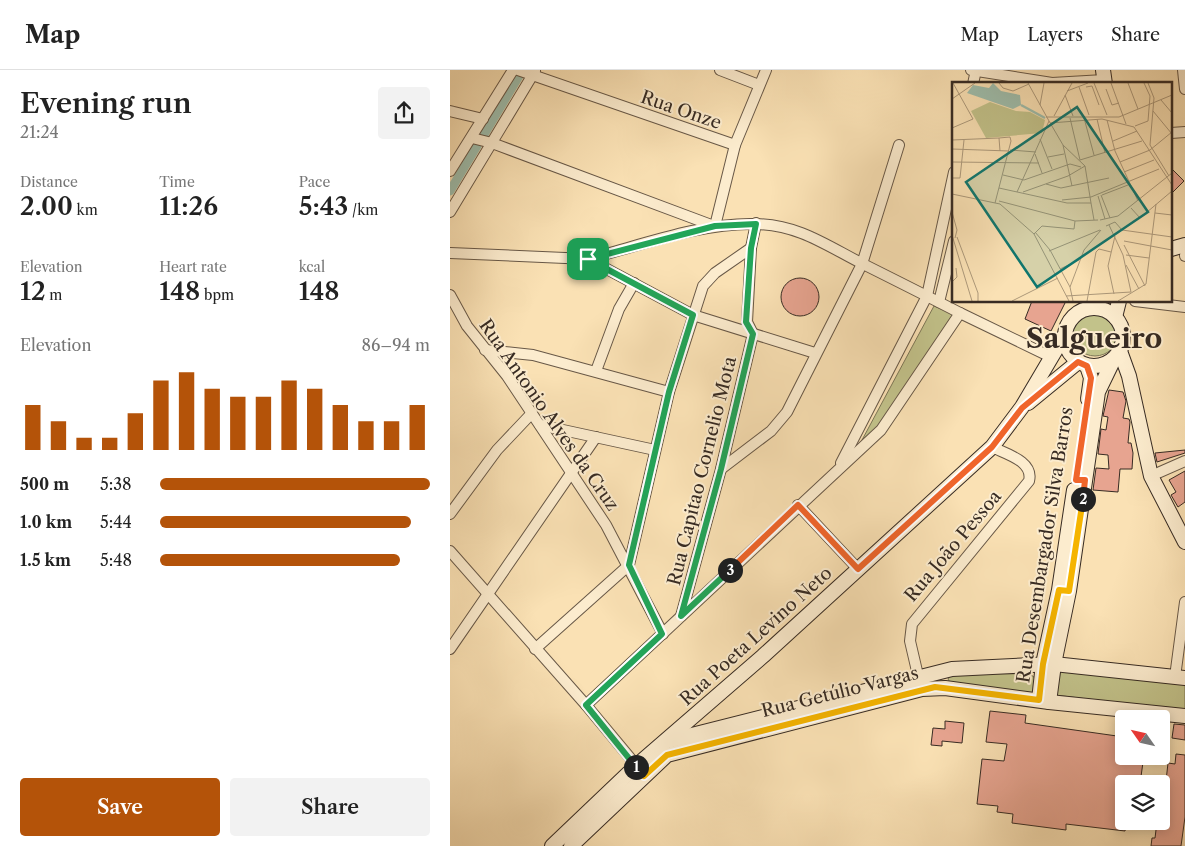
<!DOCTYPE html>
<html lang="en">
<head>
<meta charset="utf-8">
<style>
  :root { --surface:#fff; --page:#f2f2f2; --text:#222; --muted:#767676; --line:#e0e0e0; --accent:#b45309 }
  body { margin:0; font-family:"Libre Caslon Text",serif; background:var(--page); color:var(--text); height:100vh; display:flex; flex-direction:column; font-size:19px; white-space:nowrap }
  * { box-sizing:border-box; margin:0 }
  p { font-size:16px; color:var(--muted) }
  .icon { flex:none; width:28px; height:28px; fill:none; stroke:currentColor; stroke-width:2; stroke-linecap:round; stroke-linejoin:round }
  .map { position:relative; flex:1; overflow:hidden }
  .details { display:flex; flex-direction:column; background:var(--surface); width:450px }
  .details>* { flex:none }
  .needle { width:32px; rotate:304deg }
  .buttons { position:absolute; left:665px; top:640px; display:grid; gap:10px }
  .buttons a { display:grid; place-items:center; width:55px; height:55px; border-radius:5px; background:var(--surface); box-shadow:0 2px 12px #0003; font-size:25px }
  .pin { position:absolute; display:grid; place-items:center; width:42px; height:42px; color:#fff; margin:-21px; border-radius:10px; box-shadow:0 2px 8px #0006 }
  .km { position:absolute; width:25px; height:25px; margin:-12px; border-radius:50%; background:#222; color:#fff; font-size:14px; line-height:25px; text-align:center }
  .round { display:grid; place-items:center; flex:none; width:52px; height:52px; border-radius:5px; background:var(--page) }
  .headline { display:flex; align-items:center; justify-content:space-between; height:85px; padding:0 20px }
  h1 { font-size:28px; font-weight:600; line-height:38px }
  .stats { display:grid; grid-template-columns:repeat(3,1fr); gap:8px; height:85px; padding:5px 20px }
  .stats div { display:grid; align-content:center }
  .stats b { font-size:25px; font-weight:600 }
  .stats small { font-size:14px; font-weight:400 }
  .stats p { font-size:14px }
  .chart { height:140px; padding:10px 20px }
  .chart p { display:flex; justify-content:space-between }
  .chart svg { width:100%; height:90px; margin-top:5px; stroke:var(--accent); stroke-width:6 }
  .primary-button { display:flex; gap:10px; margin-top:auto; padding:10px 20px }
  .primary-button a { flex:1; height:58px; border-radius:5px; background:var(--accent); color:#fff; font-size:20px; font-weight:600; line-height:58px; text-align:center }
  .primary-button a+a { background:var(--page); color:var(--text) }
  ul { padding:0 20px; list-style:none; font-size:16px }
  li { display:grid; grid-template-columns:80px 60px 1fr; align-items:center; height:38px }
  li i { height:12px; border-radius:6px; background:var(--accent) }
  header { display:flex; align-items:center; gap:30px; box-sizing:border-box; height:70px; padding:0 25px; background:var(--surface); border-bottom:1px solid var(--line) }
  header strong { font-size:24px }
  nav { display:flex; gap:28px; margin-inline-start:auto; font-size:18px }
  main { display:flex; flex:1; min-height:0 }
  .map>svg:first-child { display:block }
  .green { fill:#c2c28a; stroke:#7c7656 }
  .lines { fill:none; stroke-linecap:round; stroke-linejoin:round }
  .canal { stroke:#9ebead; stroke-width:9 }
  .building { fill:#e7a490; stroke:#372b23 }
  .street-casing { stroke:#685847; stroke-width:12 }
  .secondary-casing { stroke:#372b23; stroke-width:16 }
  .street { stroke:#fcecce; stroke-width:10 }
  .secondary { stroke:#fcecce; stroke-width:14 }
  .split-1-casing { stroke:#fff; stroke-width:10 }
  .split-2-casing { stroke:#fff; stroke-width:10 }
  .split-3-casing { stroke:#fff; stroke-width:10 }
  .split-4-casing { stroke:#fff; stroke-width:10 }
  .split-1 { stroke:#22a559; stroke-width:6 }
  .split-2 { stroke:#f5b400; stroke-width:6 }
  .split-3 { stroke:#f0652b; stroke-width:6 }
  .split-4 { stroke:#22a559; stroke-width:6 }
  .labels { text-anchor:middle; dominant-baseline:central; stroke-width:4; stroke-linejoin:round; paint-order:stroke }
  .street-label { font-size:18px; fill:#372b23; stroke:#fcecce }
  .town-label { font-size:28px; font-weight:bold; fill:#372b23; stroke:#fcecce }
  .inset-river { fill:none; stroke:#9ebead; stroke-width:2.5 }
  .inset-road { fill:none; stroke:#ac987a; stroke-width:1 }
  .view { fill:#0f766e; fill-opacity:0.15; stroke:#0f766e; stroke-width:2.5 }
  .inset-edge { fill:none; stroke:#372b23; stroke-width:2.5 }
</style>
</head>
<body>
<header>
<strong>Map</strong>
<nav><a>Map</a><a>Layers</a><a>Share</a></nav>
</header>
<main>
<section class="details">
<div class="headline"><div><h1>Evening run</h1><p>21:24</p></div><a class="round"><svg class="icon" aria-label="share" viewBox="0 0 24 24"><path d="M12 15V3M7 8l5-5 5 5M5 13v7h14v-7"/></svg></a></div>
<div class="stats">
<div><p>Distance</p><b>2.00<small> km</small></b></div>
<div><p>Time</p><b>11:26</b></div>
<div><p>Pace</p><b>5:43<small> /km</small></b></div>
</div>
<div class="stats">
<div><p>Elevation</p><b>12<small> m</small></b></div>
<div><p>Heart rate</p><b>148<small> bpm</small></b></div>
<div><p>kcal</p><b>148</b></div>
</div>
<div class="chart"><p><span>Elevation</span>86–94 m</p>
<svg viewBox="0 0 160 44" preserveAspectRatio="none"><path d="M5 44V22M15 44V30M25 44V38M35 44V38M45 44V26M55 44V10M65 44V6M75 44V14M85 44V18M95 44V18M105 44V10M115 44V14M125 44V22M135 44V30M145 44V30M155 44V22"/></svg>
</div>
<ul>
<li><b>500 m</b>5:38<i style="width:100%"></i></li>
<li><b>1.0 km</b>5:44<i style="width:93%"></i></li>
<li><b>1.5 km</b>5:48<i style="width:89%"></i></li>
</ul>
<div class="primary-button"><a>Save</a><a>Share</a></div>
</section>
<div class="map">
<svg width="735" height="776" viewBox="0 0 735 776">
  <rect width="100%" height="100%" fill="#fae1b4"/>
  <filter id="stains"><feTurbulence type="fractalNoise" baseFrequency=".004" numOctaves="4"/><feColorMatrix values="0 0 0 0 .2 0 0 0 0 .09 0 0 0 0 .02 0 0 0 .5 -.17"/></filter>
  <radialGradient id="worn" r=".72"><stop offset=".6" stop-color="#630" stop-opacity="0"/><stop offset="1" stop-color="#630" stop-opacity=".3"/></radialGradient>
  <!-- green -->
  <g class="green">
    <path d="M484 236 503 244 428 358 412 370Z"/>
    <circle cx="645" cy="263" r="23"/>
    <path d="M609 597 735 613V641L605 625Z"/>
    <path d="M507 603 575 604 583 606 587 612 586 620 580 624 501 614 498 609 501 604Z"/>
  </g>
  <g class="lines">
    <!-- canal -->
    <g class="canal">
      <path d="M32 68 69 6"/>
      <path d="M0 121 27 76"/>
    </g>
  </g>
  <!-- building -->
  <g class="building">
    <path d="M721 98 734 111 721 124Z"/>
    <circle cx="350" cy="227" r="19"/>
    <path d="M582 231H616L601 261 575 249Z"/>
    <path d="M659 320 673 322 676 331 673 348 679 349 680 352 678 373H681L683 383 682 399H670L668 422 643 420 646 398 659 399 658 385 648 384 651 359 656 360 658 347 653 346Z"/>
    <path d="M735 380V383L707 392 705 383Z"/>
    <path d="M735 401V432L728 437 721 425 726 422 719 410Z"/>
    <path d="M540 641 576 645 575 653 674 667V690L693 692 690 714H674V751H677L675 761 616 754V760L562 753 563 744 547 742 548 736 527 734 532 689 554 691 557 674 536 672Z"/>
    <path d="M495 651 514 653 512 673 492 671V676L481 675 483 658 495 659Z"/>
    <path d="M724 654 735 655V670L722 668Z"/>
    <path d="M726 684 735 685V747L731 776H701L702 768H705L707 752 711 751V710L716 711 718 693 725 694Z"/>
  </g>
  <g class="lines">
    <!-- street casing -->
    <g class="street-casing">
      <g id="street">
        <path d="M68 0 285 75"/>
        <path d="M270 0 309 15"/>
        <path d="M521 0 602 13 654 10"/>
        <path d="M733 0 735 19"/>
        <path d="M523 14 526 0"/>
        <path d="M0 41 33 49"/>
        <path d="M721 63 735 62"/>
        <path d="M22 68 42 73 264 156"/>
        <path d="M0 101 63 0"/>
        <path d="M0 142 85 1"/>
        <path d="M265 156 285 75 316 0"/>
        <path d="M0 183 138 189 243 245 365 283"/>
        <path d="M735 185V186"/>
        <path d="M0 225 17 256 57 306 156 455 213 564"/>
        <path d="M685 231 735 237"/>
        <path d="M489 232 504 171"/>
        <path d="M510 243 601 287"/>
        <path d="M35 280 83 285 219 322"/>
        <path d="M146 301 169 239 184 213"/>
        <path d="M90 355 205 380"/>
        <path d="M391 393 477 226 504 102"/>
        <path d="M271 399 321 361 337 342 412 194 449 75"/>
        <path d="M701 406 735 391"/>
        <path d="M348 435 408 499"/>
        <path d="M0 444 47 380 82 343"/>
        <path d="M0 481 136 635 191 701"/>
        <path d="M179 495 219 322 253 216 265 203 301 178"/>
        <path d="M231 546 271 399 303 264 297 252 301 178 306 153"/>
        <path d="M0 579 146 367"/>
        <path d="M85 579 179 495"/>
        <path d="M725 607 735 532"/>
        <path d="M470 614 460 571 462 554 579 411C584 391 556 384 542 377"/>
        <path d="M136 635 431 360 510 243C479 227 447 211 415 195 377 176 350 155 306 154 253 152 189 176 138 189"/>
      </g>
    </g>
    <!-- secondary casing -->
    <g class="secondary-casing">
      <g id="secondary">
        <path d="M653 0 655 14"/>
        <path d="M721 179 735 175"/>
        <circle cx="644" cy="267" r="29"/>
        <path d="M665 247 669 231"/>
        <path d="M670 281 679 306 701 406 735 472"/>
        <path d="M637 296 641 308 638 329"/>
        <path d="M578 333 628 292"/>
        <path d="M589 630 593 594 609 520 624 420"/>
        <path d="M599 632 604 594 619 521 648 322 664 289"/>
        <path d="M218 671 502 599 604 594 735 608"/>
        <path d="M102 776 186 696 313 586 542 377 572 337 614 266"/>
        <path d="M121 776 217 685 472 619 495 618 599 632 735 646"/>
      </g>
    </g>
    <!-- street -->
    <use href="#street" class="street"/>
    <!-- secondary -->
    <use href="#secondary" class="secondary"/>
  </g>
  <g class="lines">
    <!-- split-1 casing -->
    <g class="split-1-casing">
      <path id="split-1" d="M138 189 243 245 219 322 179 495 212 564 136 635 186 697"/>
    </g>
    <!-- split-2 casing -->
    <g class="split-2-casing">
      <path id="split-2" d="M186 697 194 706 217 685 485 617 589 630 593 594 609 520 619 521 633 429"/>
    </g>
    <!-- split-3 casing -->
    <g class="split-3-casing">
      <path id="split-3" d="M280 500 348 435 408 499 542 377 572 338 628 292 637 296 641 308 626 410H635L633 429"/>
    </g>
    <!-- split-4 casing -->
    <g class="split-4-casing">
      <path id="split-4" d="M138 189 265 156 306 154 301 178 296 252 303 264 271 399 231 546 280 500"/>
    </g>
    <!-- split-1 -->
    <use href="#split-1" class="split-1"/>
    <!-- split-2 -->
    <use href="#split-2" class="split-2"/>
    <!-- split-3 -->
    <use href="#split-3" class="split-3"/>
    <!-- split-4 -->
    <use href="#split-4" class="split-4"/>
  </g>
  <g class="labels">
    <!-- street labels -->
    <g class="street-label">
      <text transform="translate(231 40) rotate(19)">Rua Onze</text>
      <text transform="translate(99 345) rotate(55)">Rua Antonio Alves da Cruz</text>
      <text transform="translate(252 401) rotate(-76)">Rua Capitao Cornelio Mota</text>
      <text transform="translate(595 475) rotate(-81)">Rua Desembargador Silva Barros</text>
      <text transform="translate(503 476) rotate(-50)">Rua João Pessoa</text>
      <text transform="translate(306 566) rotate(-42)">Rua Poeta Levino Neto</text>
      <text transform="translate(390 622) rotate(-14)">Rua Getúlio Vargas</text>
    </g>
    <!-- town labels -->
    <g class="town-label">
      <text x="644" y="268">Salgueiro</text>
    </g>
  </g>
  <!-- overview -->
  <g transform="translate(502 12)">
    <rect width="220" height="220" fill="#fae1b4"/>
    <path d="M38 20 64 29 78 30 93 38 90 51 34 56 19 29Z" fill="#c2c28a"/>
    <path d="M41 1 49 9 68 13 69 23 61 27 15 11 21 3 37 6Z" fill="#9ebead"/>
    <path class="inset-river" d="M69 23 93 36"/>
    <path class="inset-road" d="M47 1 51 6 61 9 77 2M142 1 155 33M159 1 174 42M176 1 186 27M196 1 202 16 198 63 217 94M127 5 137 33M134 5 140 4 147 23M154 7 160 23 167 21M115 9 136 1M113 13 121 34M0 17 23 1M209 18 220 31M88 23 92 1M201 29 220 52M102 34 120 1M94 35H167L220 13M118 36 128 78M132 36 142 73M145 37 153 71M155 38 163 69 186 119M97 39 111 63 120 104M98 41 150 37 182 45 220 103M183 44 196 39 198 14 192 1M0 46 21 37 1 1M88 57 100 87M0 58 47 56 48 69M161 59 185 49M0 67 57 69M58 68 84 70M83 72 90 91M96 75 112 72M128 78 190 59M0 80 87 81M168 80 198 68 220 50M172 90 202 78M51 93 72 98M0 96H8L12 58M72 98 118 82 129 85M94 102 109 106 157 96M47 106 115 121H139L133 84 111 63M65 110 97 39 76 1M71 110 116 94 133 84M0 112 48 122 82 152 117 219M149 113 158 136M150 113 176 103M146 114 153 137M110 118 139 115 207 87M47 119 123 139 146 138M43 121 59 59 58 55 47 56M139 121 142 138M179 126 188 136 220 109M0 130 5 148 3 156M203 131 220 133M148 138 166 134 220 91M157 143 171 173 179 210M154 144 163 140 170 148 220 155M83 150 98 168 118 205 121 219M82 152 90 144 122 147 123 139M0 153 20 219M5 155 26 211V219M172 159 220 168M172 163 193 204M97 169 148 148M174 173 197 176M174 183 187 207M108 187 127 178M0 200 5 195 4 186M118 205 132 168 149 148M162 212 156 184 163 154M114 214 179 210M60 219 106 196M135 219 144 170 147 167 159 170M166 219 194 202 204 122"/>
    <path class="view" d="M125 25 196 130 85 205 14 100Z"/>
    <rect width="220" height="220" class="inset-edge"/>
  </g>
  <rect width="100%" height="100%" filter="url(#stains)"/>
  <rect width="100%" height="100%" fill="url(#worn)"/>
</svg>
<div class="buttons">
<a><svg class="needle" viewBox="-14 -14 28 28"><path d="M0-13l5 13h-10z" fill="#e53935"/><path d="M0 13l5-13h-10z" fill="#767676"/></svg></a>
<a><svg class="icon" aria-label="layers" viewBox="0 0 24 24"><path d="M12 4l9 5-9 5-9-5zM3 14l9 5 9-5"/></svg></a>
</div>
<div class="pin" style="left:138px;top:189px;background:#1e9e55"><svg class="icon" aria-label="arrive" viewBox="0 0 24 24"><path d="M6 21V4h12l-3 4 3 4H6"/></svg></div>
<b class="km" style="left:186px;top:697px">1</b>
<b class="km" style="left:633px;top:429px">2</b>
<b class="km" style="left:280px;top:500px">3</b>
</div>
</main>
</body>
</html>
